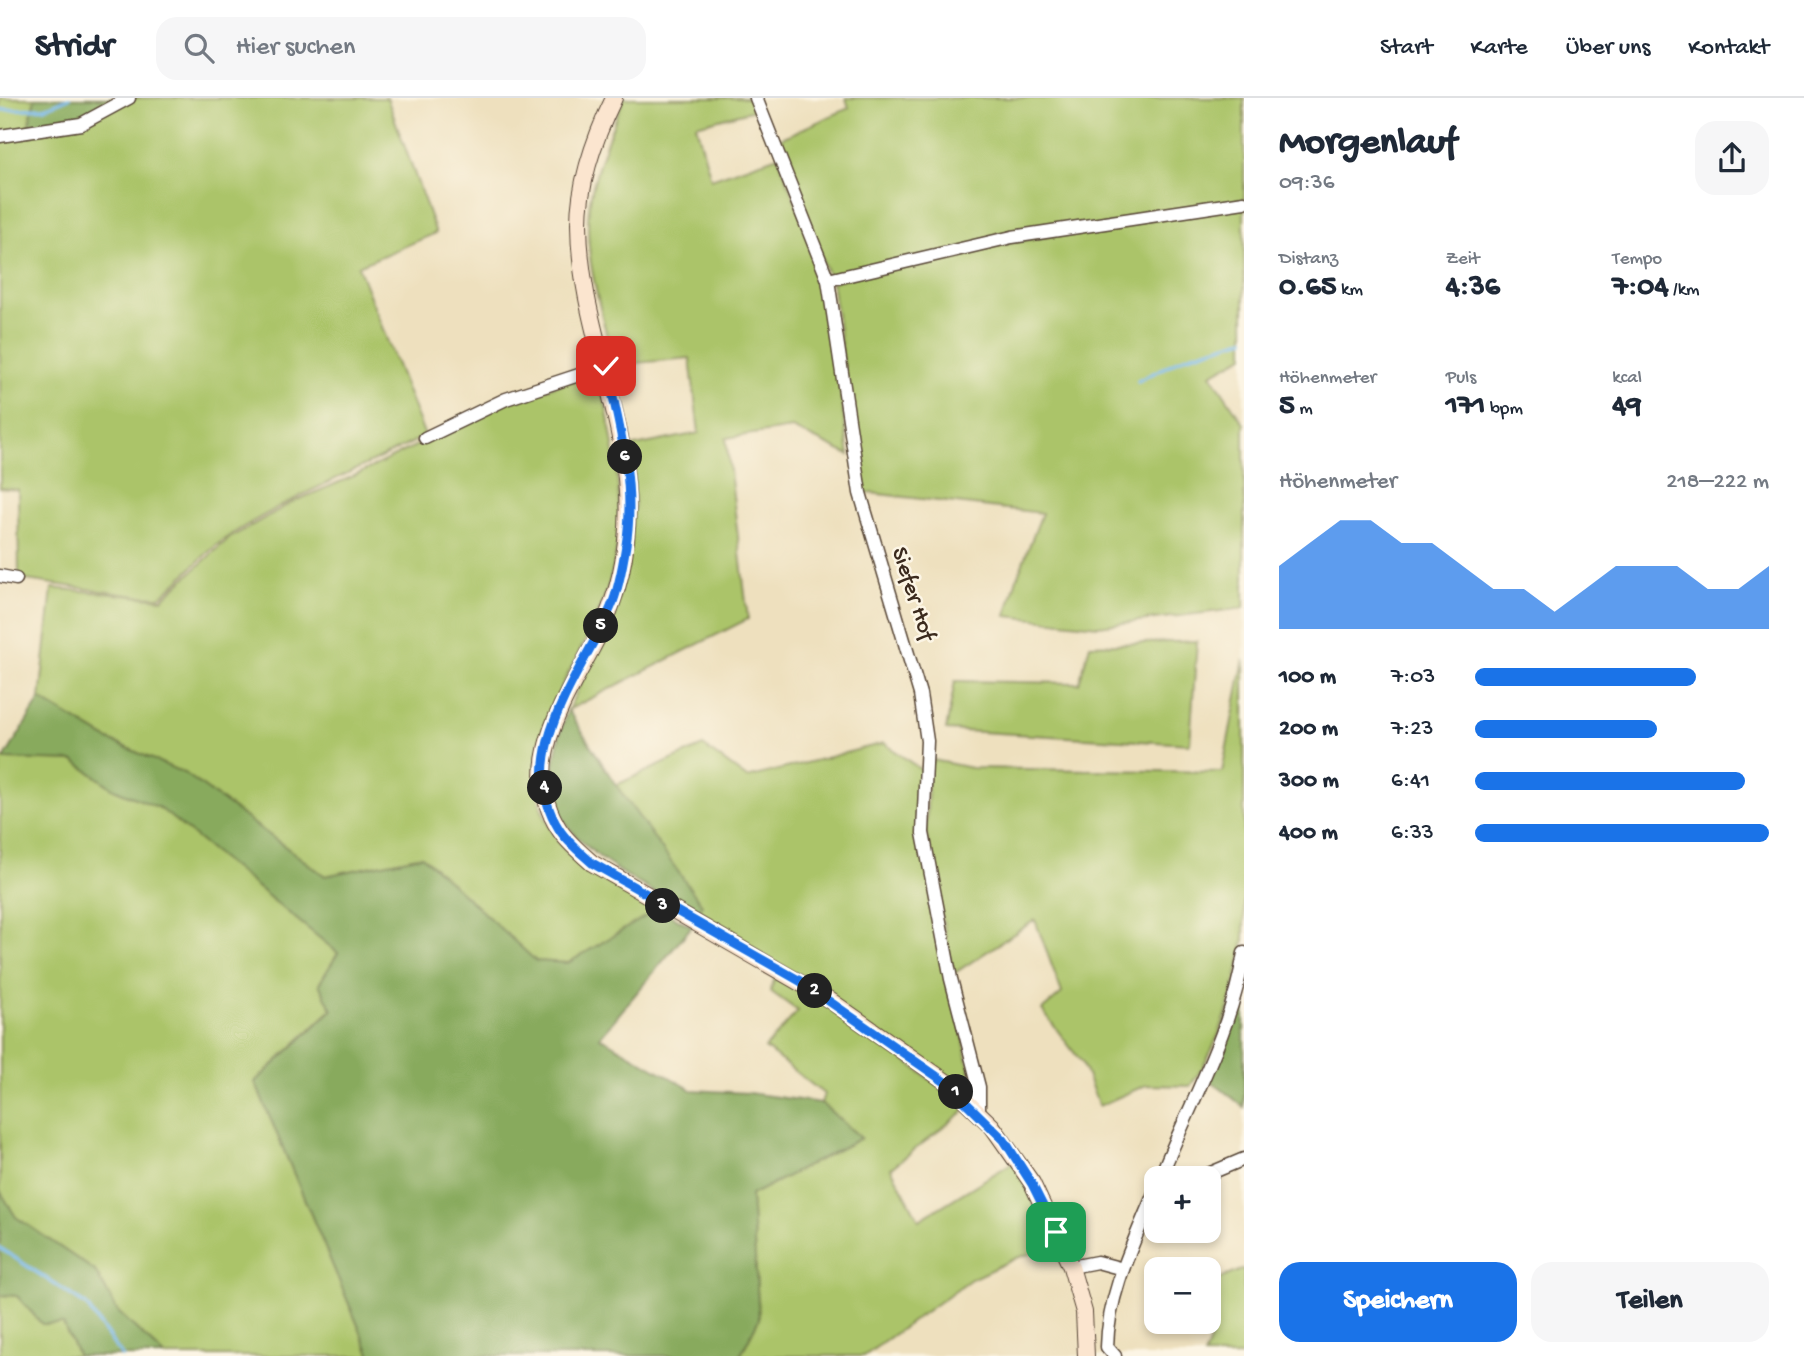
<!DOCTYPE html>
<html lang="de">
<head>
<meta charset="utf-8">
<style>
  :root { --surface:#fff; --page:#f6f6f7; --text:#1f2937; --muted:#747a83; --line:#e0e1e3; --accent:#1a73e8 }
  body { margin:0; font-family:"Gochi Hand",sans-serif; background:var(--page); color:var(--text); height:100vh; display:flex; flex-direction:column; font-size:26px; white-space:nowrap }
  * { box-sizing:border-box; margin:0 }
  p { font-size:23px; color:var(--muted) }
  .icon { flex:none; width:38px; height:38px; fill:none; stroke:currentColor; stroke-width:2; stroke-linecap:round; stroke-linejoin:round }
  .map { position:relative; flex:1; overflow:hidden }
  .side { display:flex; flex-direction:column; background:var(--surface); width:560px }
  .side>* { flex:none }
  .fabs { position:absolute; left:1144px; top:1068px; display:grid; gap:14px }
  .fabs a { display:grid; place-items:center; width:77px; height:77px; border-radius:14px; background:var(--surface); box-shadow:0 4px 10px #0003; font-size:35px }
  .pin { position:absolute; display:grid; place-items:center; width:60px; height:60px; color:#fff; margin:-30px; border-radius:14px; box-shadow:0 4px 10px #0006 }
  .km { position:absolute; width:35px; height:35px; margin:-18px; border-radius:50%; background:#222; color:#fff; font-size:19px; line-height:35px; text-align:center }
  .round { display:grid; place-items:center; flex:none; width:74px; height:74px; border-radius:21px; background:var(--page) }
  .overview { display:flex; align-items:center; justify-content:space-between; height:119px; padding:0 35px }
  h1 { font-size:38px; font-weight:700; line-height:52px }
  .stats { display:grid; grid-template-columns:repeat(3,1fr); gap:10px; height:119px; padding:7px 35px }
  .stats div { display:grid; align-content:center }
  .stats b { font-size:30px; font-weight:700 }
  .stats small { font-size:19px; font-weight:400 }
  .stats p { font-size:19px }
  .chart { height:196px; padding:14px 35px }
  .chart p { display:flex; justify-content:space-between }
  .chart svg { width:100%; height:126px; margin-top:7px; fill:var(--accent); opacity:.7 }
  .action { display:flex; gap:14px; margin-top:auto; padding:14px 35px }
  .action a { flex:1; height:80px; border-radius:21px; background:var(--accent); color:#fff; font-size:28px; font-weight:700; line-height:80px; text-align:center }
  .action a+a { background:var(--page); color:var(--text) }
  ul { padding:0 35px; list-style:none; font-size:23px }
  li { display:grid; grid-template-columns:112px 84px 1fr; align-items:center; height:52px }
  li i { height:18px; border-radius:9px; background:var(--accent) }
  header { display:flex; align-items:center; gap:42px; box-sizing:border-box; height:98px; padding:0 35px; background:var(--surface); border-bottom:2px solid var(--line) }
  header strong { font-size:33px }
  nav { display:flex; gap:38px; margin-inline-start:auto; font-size:24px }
  .search { width:490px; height:63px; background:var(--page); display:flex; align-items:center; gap:18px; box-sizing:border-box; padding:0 24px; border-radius:21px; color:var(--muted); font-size:26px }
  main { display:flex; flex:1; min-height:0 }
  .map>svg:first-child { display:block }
  .green { fill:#abc469; stroke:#737744; stroke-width:2 }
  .forest { fill:#88aa5d; stroke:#626a3e; stroke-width:2 }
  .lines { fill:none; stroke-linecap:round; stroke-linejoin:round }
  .stream { stroke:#77b9ec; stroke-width:3.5 }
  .minor-casing { stroke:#564536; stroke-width:15 }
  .secondary-casing { stroke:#564536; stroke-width:18 }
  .minor { stroke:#fff; stroke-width:12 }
  .secondary { stroke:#fbe5cf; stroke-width:16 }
  .route-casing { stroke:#fff; stroke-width:14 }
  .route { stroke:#1a73e8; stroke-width:9 }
  .labels { text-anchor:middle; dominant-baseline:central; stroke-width:5; stroke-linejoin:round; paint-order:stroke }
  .street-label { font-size:24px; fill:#3b2a1e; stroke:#fcf5e5 }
</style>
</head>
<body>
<header>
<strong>Stridr</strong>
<div class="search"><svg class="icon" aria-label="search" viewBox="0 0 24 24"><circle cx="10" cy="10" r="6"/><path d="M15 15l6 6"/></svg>Hier suchen</div>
<nav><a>Start</a><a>Karte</a><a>Über uns</a><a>Kontakt</a></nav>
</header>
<main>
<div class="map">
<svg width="1244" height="1258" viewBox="0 0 1244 1258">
  <rect width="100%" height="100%" fill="#fcf5e5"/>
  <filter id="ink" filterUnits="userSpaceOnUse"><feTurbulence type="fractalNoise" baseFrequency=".0143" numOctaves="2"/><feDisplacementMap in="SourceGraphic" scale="14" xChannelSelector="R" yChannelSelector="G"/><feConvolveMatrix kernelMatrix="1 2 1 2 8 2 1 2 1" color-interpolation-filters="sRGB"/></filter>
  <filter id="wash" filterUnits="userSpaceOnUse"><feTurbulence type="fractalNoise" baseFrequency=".00686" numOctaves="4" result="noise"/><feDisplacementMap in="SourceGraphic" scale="28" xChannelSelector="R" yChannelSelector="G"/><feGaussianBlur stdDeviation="1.57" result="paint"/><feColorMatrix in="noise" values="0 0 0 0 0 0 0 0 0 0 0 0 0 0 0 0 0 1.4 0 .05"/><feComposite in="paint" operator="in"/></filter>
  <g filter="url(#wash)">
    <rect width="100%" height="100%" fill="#eee0be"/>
    <!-- green -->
    <g class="green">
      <path d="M0 0H35L28 31 0 36Z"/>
      <path d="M133 0H387L436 135 358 168 425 338C359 372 291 398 229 438 204 454 184 480 160 499L136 498 19 481 18 392 0 390V41Z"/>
      <path d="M624 0H754L758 11 696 27 711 81 778 58 825 182 849 357 792 330 726 340 748 521 568 612 617 509 635 405 630 349 699 335 690 260 614 267C602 213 580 152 591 97 598 63 611 32 624 0Z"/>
      <path d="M846 0H1244V101L829 179 775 43 849 10Z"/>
      <path d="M1244 106V258L1211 276 1244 326V510L1098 528 1006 518 1017 480 1042 415 862 394 832 184 913 161Z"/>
      <path d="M599 274C612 338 628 405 613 470 602 519 574 561 553 606 528 657 528 705 564 751 586 778 628 794 658 811L568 865 535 863 422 758 325 778 186 676 109 642 40 601 52 490 162 501 228 441 293 404 356 377 507 303Z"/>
      <path d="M1197 543 1190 646 946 632 955 583 1079 585 1090 547Z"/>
      <path d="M1244 561V841C1236 890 1220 949 1190 988L1146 987 1099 1008 1082 965 1042 912 1062 895 1035 822 953 876 926 735 929 661 971 670 1222 674Z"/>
      <path d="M884 645 924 674 921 735 975 997 973 1000 695 818 616 687 703 648 747 680Z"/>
      <path d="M0 660 74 663 114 691 160 710 339 855 332 911 255 984 371 1258H165L118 1214 95 1173 15 1119 0 1093Z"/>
      <path d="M777 875 866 933 968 1010 891 1070 919 1122 1015 1063 1053 1149 1016 1160 971 1181 864 1258H740L759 1221 751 1097 861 1040 821 1005 824 996 765 950 798 913 770 893Z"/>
      <path d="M1244 1171V1258H1204L1212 1238 1198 1223H1209V1185Z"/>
      <path d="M0 1197 17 1198 42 1226H63L78 1258H0Z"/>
    </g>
    <!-- forest -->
    <g class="forest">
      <path d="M35 0H124L80 24 28 31Z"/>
      <path d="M40 601 109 642 186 676 325 778 422 758 536 863 568 865 658 811 692 828 600 939 692 992 749 995 821 1005 861 1040 751 1097 759 1221 740 1258H371L255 984 332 912 319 886 338 855 160 710 114 691 74 663 4 661Z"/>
      <path d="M568 612 616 687 702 807 695 818C652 792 570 754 555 703 548 678 559 635 568 612Z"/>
      <path d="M1244 873V1009L1207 980Z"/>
      <path d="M0 1093 16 1119 95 1173 118 1214 165 1258H78L63 1226H42L17 1198 0 1197Z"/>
    </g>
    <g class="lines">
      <!-- stream -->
      <g class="stream">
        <path d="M0 12 45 10 69 0"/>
        <path d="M1138 283 1187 258 1244 241"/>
        <path d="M0 1150 86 1207 122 1258"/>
      </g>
    </g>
  </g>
  <g filter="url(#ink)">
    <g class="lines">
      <!-- minor casing -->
      <g class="minor-casing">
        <g id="minor">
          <path d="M756 0 828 182 860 395 920 596 927 643 923 735 951 881 979 989V1016"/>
          <path d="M0 38 81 26 129 0"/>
          <path d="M828 182 1012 139 1244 104"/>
          <path d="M425 340 506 301 606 268"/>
          <path d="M0 478 16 481"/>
          <path d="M1160 1080C1189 1007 1232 933 1244 855"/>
          <path d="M1199 1080 1244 1061"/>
          <path d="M1071 1169 1097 1164 1123 1171"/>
          <path d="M1115 1258 1107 1249C1108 1193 1136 1140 1157 1088"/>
        </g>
      </g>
      <!-- secondary casing -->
      <g class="secondary-casing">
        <path id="secondary" d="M614 0C595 39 579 82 579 126 579 235 638 330 626 443 624 463 619 486 612 505 590 574 509 653 559 731 567 744 580 754 592 765L828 901 945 983 992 1028 1032 1085 1071 1169 1084 1214 1086 1258"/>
      </g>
      <!-- minor -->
      <use href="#minor" class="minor"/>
      <!-- secondary -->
      <use href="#secondary" class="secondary"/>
    </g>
  </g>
  <g class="lines" filter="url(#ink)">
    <!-- route casing -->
    <g class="route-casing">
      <path id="route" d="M606 268C619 326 636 387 626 447 623 466 619 491 611 509 583 574 512 657 559 731 567 744 580 754 592 765L800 883 945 984 1004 1042 1032 1086 1056 1134"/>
    </g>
    <!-- route -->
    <use href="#route" class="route"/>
  </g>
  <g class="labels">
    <!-- street labels -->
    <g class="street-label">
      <text transform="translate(912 496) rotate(72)">Siefer Hof</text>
    </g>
  </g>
</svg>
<div class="fabs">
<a>+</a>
<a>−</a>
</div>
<div class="pin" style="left:1056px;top:1134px;background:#1e9e55"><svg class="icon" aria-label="arrive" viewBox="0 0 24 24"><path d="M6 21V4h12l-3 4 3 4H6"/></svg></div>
<div class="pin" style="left:606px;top:268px;background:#d93025"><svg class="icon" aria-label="check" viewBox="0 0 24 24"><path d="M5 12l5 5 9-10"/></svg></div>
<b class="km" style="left:956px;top:994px">1</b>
<b class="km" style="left:815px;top:893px">2</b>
<b class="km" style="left:663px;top:808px">3</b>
<b class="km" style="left:545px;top:690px">4</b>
<b class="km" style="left:601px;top:528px">5</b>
<b class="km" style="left:625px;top:359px">6</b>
</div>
<section class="side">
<div class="overview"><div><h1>Morgenlauf</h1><p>09:36</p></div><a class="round"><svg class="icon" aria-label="share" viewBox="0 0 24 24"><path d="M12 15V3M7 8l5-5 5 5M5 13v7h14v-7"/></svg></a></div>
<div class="stats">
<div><p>Distanz</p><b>0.65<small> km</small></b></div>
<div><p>Zeit</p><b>4:36</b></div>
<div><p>Tempo</p><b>7:04<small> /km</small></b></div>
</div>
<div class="stats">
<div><p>Höhenmeter</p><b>5<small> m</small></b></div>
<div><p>Puls</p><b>171<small> bpm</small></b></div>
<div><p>kcal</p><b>49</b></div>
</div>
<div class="chart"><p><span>Höhenmeter</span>218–222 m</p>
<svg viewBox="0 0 160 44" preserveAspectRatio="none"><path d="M0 44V22L10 14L20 6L30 6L40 14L50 14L60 22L70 30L80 30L90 38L100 30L110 22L120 22L130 22L140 30L150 30L160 22V44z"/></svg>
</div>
<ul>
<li><b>100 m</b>7:03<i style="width:75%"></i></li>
<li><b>200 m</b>7:23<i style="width:62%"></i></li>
<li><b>300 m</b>6:41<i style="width:92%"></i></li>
<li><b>400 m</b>6:33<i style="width:100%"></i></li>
</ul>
<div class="action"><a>Speichern</a><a>Teilen</a></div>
</section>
</main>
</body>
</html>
